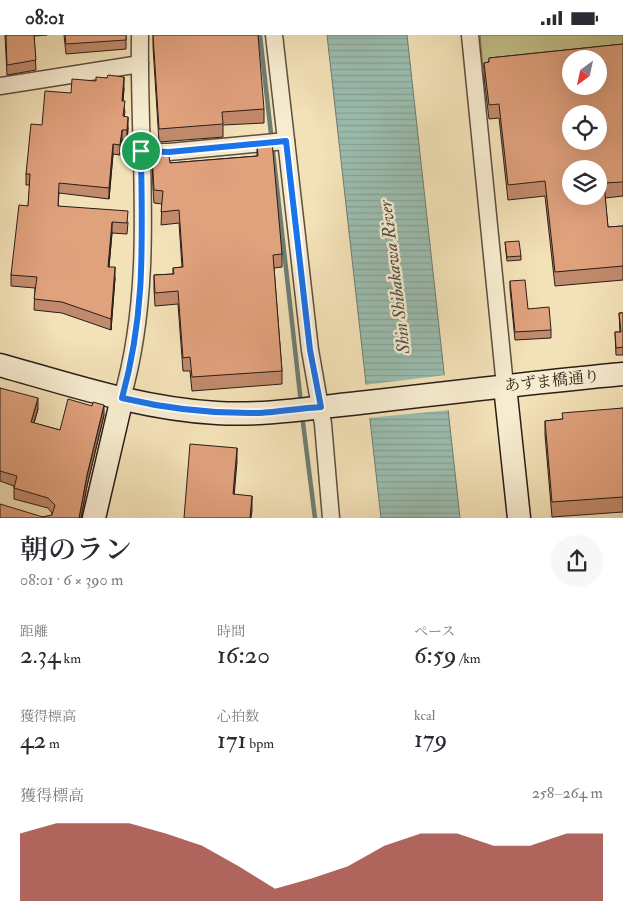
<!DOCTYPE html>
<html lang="ja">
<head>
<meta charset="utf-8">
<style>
  :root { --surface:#fff; --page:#f7f7f7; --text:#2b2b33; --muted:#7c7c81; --accent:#8f2418 }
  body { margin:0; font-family:"IM FELL Double Pica","Noto Serif JP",serif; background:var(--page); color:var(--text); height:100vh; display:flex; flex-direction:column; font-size:19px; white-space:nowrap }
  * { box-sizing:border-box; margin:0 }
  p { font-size:16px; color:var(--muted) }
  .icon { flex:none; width:28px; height:28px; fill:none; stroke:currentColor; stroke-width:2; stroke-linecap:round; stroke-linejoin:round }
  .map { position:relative; height:483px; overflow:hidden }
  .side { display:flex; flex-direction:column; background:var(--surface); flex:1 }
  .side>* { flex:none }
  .needle { width:32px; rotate:213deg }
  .fabs { position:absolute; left:562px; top:15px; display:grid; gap:10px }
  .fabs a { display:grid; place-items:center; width:45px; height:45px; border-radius:50%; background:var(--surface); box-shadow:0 5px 20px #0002; font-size:25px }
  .pin { position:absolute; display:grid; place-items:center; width:42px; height:42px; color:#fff; margin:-21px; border:2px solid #fff; border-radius:50%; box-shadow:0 1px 5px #0007 }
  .round { display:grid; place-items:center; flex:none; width:52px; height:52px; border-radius:26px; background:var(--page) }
  .overview { display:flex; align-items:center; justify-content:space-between; height:85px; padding:0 20px }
  h1 { font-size:28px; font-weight:600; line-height:38px }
  .stats { display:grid; grid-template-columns:repeat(3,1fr); gap:8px; height:85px; padding:5px 20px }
  .stats div { display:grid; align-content:center }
  .stats b { font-size:25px; font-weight:600 }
  .stats small { font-size:14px; font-weight:400 }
  .stats p { font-size:14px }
  .chart { height:140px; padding:10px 20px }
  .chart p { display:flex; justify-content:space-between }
  .chart svg { width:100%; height:90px; margin-top:5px; fill:var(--accent); opacity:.7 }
  .status { display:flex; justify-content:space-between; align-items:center; height:35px; padding:0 25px; background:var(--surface); direction:ltr }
  .status svg { height:14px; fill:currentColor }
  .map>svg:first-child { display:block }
  .green { fill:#c2c189; stroke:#766f50 }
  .water { fill:url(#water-rules); stroke:#6e7d73 }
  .pier { fill:#f3e1b7 }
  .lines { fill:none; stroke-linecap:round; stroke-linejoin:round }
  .stream { stroke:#6e7d73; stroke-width:4.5 }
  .street-casing { stroke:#5c4e40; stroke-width:19 }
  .secondary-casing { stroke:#2a1d18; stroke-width:25 }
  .street { stroke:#f7ecd0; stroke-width:16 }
  .secondary { stroke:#f7ecd0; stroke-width:22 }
  .wall { fill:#c18a6c; stroke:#2a1d18 }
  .shaded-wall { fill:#9d7158; stroke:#2a1d18 }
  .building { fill:#e0a17d; stroke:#2a1d18; fill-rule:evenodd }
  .route-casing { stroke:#fff; stroke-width:10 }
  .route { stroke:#1a73e8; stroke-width:6 }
  .labels { text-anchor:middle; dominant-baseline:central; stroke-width:5; stroke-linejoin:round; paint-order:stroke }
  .street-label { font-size:16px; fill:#2a1d18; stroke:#f7ecd0 }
  .water-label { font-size:18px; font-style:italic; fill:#4c4d46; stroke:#f7ecd0 }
</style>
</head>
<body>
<div class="status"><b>08:01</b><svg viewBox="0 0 49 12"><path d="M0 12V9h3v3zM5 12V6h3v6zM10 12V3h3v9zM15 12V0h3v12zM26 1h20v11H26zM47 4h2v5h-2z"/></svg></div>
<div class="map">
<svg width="623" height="483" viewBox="0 0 623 483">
  <defs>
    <pattern id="water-rules" width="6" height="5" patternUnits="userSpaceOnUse" patternTransform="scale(1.25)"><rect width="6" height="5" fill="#9bbdb0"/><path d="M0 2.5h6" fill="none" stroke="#86a297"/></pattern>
  </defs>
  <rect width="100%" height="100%" fill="#f3e1b7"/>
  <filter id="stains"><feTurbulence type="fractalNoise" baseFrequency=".004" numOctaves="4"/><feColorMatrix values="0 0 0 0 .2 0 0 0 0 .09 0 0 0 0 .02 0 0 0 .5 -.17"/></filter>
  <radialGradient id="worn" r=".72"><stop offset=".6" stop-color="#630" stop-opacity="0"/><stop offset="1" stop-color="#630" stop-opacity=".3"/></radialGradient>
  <!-- green -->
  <path class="green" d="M480 0H623V18L483 33Z"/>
  <!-- water -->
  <path class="water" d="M327 0H407L460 483H381Z"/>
  <!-- pier -->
  <path class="pier" d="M446 340 450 375 368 383 364 350Z"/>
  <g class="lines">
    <!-- stream -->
    <g class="stream">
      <path d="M260 0 301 368"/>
      <path d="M302 380 315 483"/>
    </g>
    <!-- street casing -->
    <g class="street-casing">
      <g id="street">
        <path d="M274 0 310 315 323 389 331 483"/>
        <path d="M470 0 505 351"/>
        <path d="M0 51 140 29"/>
        <path d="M147 117H169L286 106"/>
        <path d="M122 363C156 245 138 121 140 0"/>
      </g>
    </g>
    <!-- secondary casing -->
    <g class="secondary-casing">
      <g id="secondary">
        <path d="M0 330C71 350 143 374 217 378 267 381 318 372 368 367 453 357 538 347 623 339"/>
        <path d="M505 351 519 483"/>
        <path d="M94 483 122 363"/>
      </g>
    </g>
    <!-- street -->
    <use href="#street" class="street"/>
    <!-- secondary -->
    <use href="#secondary" class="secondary"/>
  </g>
  <!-- wall -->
  <g class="wall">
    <path d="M5 0H47L34 1 36 35 7 40Z"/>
    <path d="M64 0H126V14L66 19Z"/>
    <path d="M153 0 264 74V88L223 90V102L159 107 153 12Z"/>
    <path d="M623 9V161L605 163 608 192 623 191V245L555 251 545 161 508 165 499 83 489 84 484 42V28L489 27V23Z"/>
    <path d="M124 53 123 66 125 77 124 82 128 93 127 106 122 105 120 120 113 119 109 164 59 158 58 171 128 187 127 199 112 198 109 232 115 243 111 295 62 278 34 275 35 253 11 251V240L28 171 30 150H26V139L42 90 71 58Z"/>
    <path d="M257 108 282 219V232L274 233 282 336V349L192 356 190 336H183L178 269 155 271 154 254V240L173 239V233L182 232 179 188 161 190 162 169 154 168 153 154 152 120 170 128 257 121Z"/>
    <path d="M505 207 521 221V225L507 226Z"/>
    <path d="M510 246 528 274 551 295V303L515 305 510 254Z"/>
    <path d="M619 278H623V320H616L615 297H620Z"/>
    <path d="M0 353 38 374 34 388 60 395 104 380 87 451 81 483H0L43 482 52 480V478L48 473 14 464V451L0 446Z"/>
    <path d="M623 373V477L552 482 545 400V386L562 384Z"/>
  </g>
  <!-- shaded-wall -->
  <g class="shaded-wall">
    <path d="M124 42V53L122 77V66Z"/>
    <path d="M128 82V93L127 106V95Z"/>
    <path d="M122 95V105L120 120V110Z"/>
    <path d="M113 109V119L109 164V153Z"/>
    <path d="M112 187V198L108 242V232Z"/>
    <path d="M115 232V243L111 295V284Z"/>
    <path d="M38 363V374L31 398V387Z"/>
    <path d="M104 370V380L87 451 81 483H79L87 440Z"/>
    <path d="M237 413V427L233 474V459Z"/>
    <path d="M252 461V476L251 483H250Z"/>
  </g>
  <!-- building -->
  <g class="building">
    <path d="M6 0H34L36 25 7 30Z"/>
    <path d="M65 0H126V5L66 9Z"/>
    <path d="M153 0H258L264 74 222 77 223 89 159 94Z"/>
    <path d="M623 9V147L604 148 608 192 623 191V231L555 237 545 146 508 150 499 69 489 70 484 28 489 27V23ZM571 24H599V51H571ZM571 79H599V106H571ZM571 134H599V161H571Z"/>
    <path d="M108 40 124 42 122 66H125L123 81 128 82 127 95H122L120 110 113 109 109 153 59 148 58 171 128 176 127 188 112 187 108 232H115L111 284 62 267 34 264 37 242 11 240 19 170 28 171 30 139H26L31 89 42 90 45 56 71 58 72 44 96 46V42L107 43Z"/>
    <path d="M272 106 282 219 273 220 282 336 192 342 190 322 183 323 178 256 155 258 154 240 174 239 173 233 183 232 179 175 161 177 163 156 154 155 152 120 156 114H168L170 128 258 121 257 108Z"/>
    <path d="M519 206 521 221 507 222 505 207Z"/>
    <path d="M525 245 528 274 549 272 551 295 515 297 510 246Z"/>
    <path d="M619 278H623V312L616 313 615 297H621Z"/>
    <path d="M0 353 38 363 31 387 60 395 68 364 92 371 93 367 104 370 87 440 79 483H0V469L43 482 52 480 55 470 48 463 14 453 17 441 0 436Z"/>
    <path d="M623 373V462L552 467 545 386 563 384 562 378Z"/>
    <path d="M190 409 237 413 233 459 252 461 250 483H184Z"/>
  </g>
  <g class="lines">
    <!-- route casing -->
    <g class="route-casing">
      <path id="route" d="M286 106 310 315 321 372C300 373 280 377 260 378 213 379 168 374 122 363 146 277 142 205 141 116L169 117Z"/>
    </g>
    <!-- route -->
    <use href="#route" class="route"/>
  </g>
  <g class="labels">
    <!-- street labels -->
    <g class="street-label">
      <text transform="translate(552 346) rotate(-6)">あずま橋通り</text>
    </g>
    <!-- water labels -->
    <g class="water-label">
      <text transform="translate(395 242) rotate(-97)">Shin Shibakawa River</text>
    </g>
  </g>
  <rect width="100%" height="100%" filter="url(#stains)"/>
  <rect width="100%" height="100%" fill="url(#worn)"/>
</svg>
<div class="fabs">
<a><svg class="needle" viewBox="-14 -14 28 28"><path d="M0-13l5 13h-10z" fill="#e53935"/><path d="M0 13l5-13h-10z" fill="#7c7c81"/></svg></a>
<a><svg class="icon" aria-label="locate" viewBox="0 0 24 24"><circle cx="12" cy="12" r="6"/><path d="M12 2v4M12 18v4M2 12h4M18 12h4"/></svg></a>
<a><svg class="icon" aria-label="layers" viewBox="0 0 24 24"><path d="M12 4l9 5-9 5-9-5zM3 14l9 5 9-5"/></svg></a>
</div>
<div class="pin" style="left:141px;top:116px;background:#1e9e55"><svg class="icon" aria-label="arrive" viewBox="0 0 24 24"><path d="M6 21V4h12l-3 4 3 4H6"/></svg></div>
</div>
<section class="side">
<div class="overview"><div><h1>朝のラン</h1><p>08:01 · 6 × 390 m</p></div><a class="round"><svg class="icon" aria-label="share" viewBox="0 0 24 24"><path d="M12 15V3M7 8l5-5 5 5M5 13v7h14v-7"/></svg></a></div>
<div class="stats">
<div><p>距離</p><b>2.34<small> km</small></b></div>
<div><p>時間</p><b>16:20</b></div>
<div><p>ペース</p><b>6:59<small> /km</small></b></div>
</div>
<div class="stats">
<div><p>獲得標高</p><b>42<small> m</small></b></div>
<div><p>心拍数</p><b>171<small> bpm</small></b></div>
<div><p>kcal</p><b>179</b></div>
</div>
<div class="chart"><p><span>獲得標高</span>258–264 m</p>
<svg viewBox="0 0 160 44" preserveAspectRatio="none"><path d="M0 44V11L10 6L20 6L30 6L40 11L50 17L60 27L70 38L80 33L90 27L100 17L110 11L120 11L130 17L140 17L150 11L160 11V44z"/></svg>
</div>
</section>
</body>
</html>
